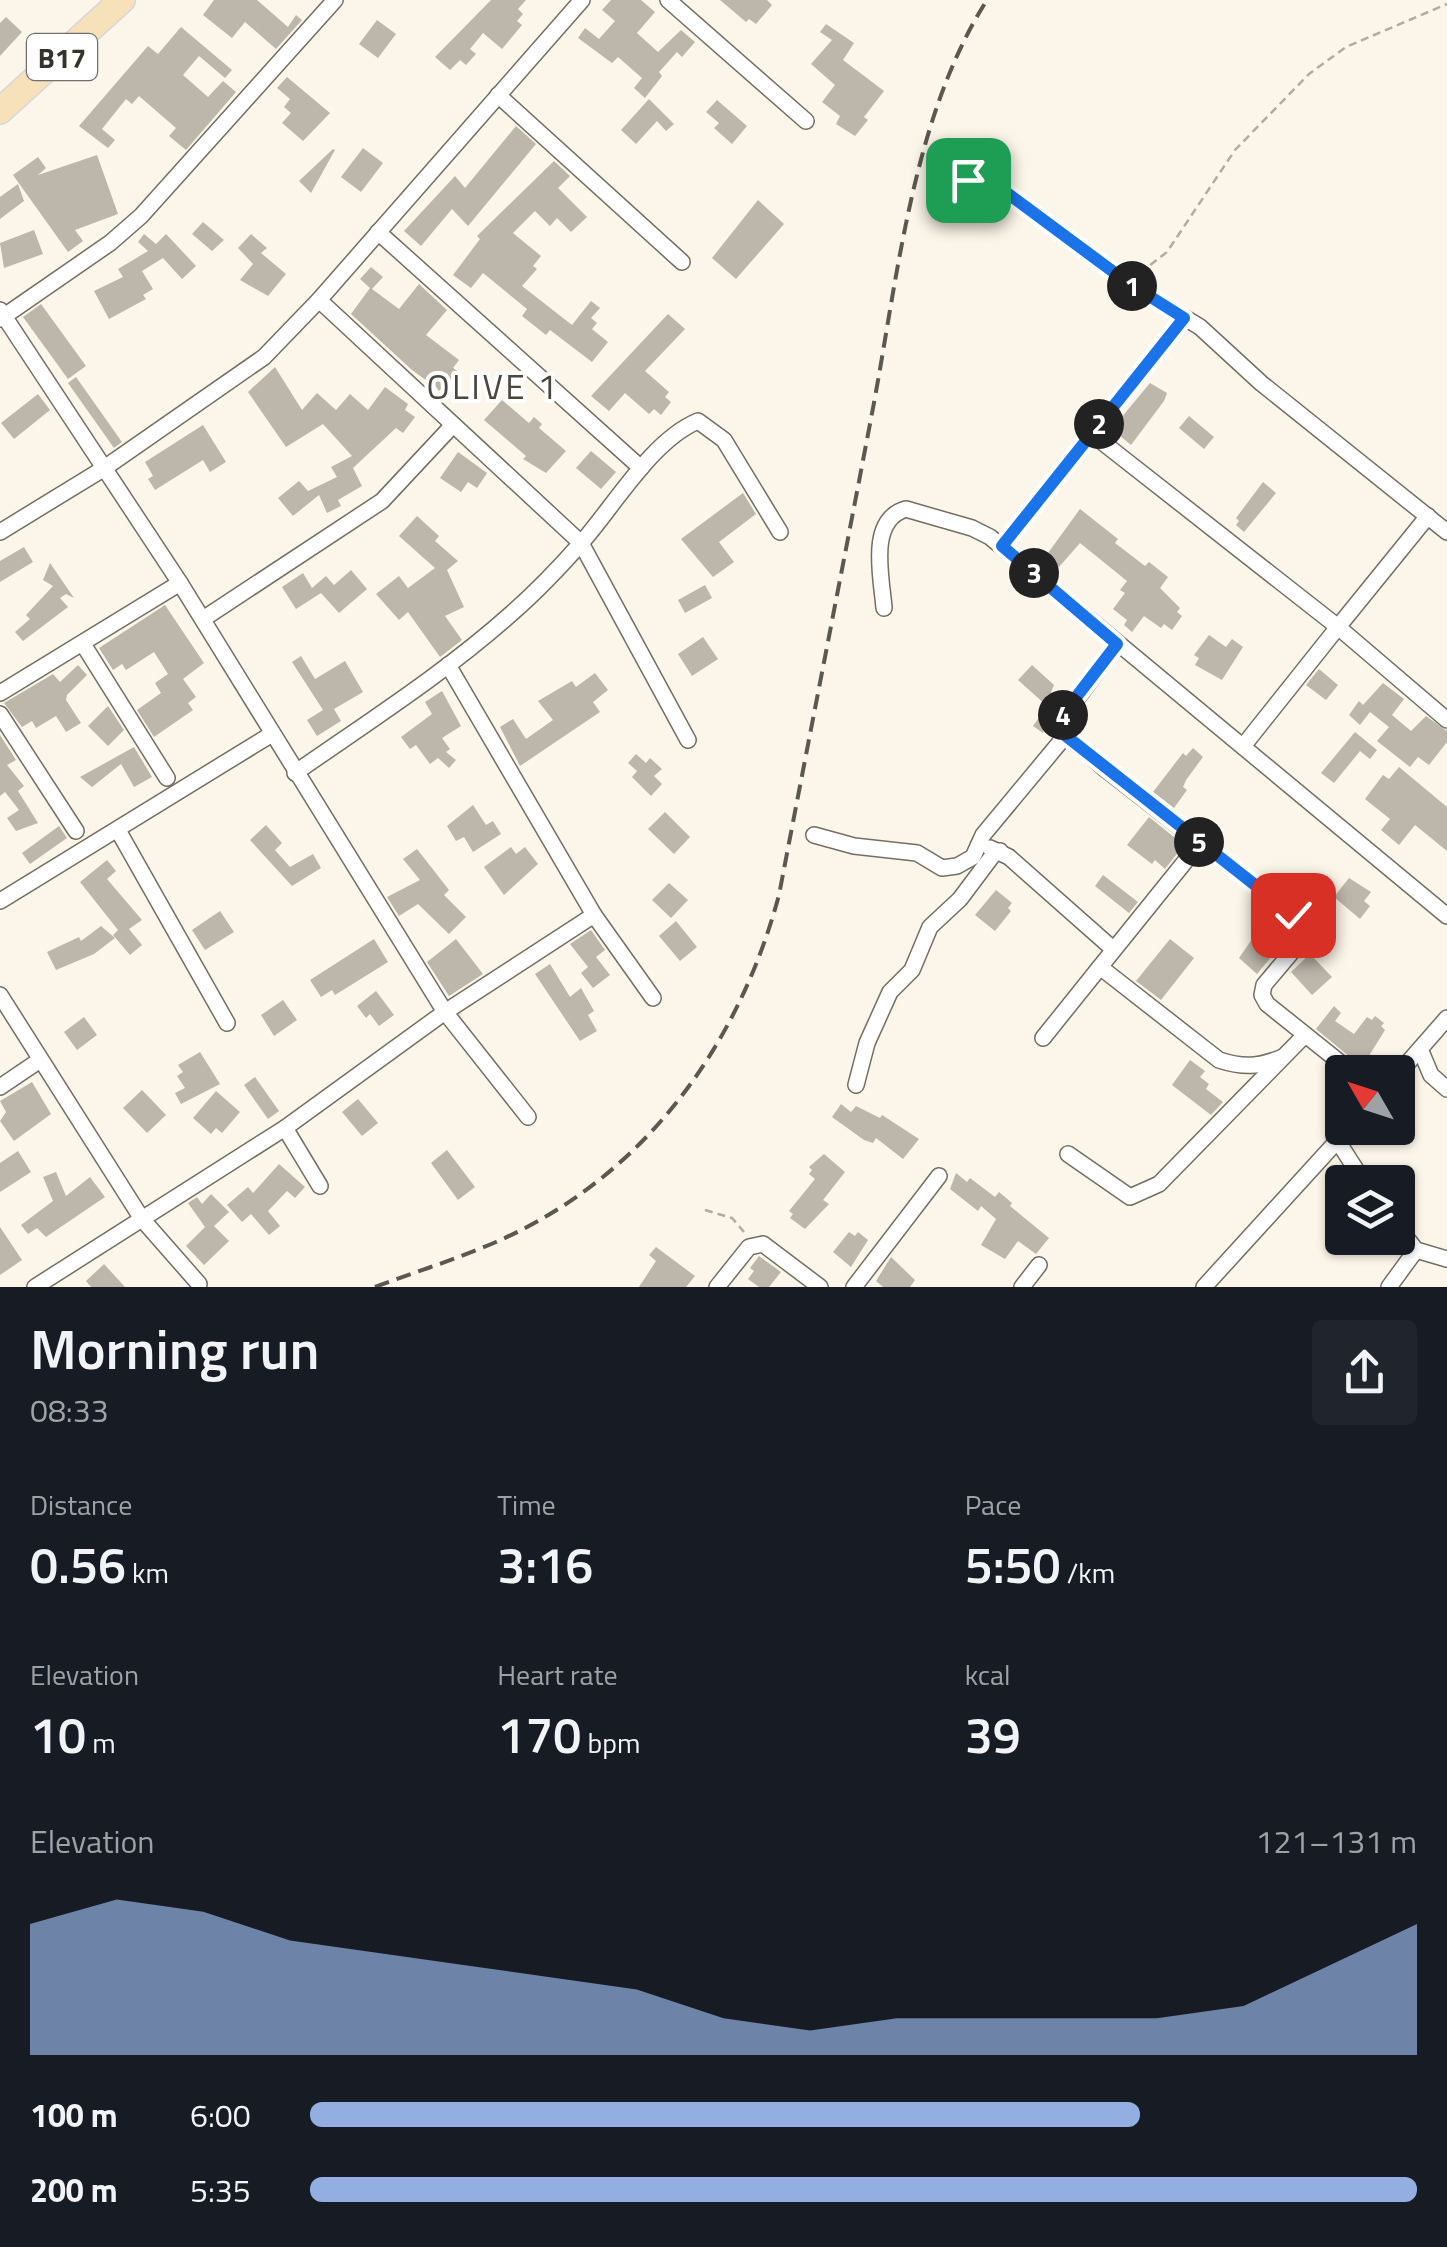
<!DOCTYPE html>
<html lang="en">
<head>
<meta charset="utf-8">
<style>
  :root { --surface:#171b24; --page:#20242c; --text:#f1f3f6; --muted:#9ea1a6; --accent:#93afe1 }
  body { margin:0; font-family:"Titillium Web",sans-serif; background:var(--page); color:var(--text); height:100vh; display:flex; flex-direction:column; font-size:38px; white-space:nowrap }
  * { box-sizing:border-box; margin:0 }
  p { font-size:32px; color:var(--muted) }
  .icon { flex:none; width:55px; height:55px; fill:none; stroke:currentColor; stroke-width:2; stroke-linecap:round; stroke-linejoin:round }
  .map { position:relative; height:1287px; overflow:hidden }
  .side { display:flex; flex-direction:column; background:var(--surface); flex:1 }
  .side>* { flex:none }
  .needle { width:65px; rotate:309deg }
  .buttons { position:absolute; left:1325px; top:1055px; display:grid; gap:20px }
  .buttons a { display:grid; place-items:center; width:90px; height:90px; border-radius:10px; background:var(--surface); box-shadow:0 2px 8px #0004; font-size:50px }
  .pin { position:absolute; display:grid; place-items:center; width:85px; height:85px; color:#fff; margin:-42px; border-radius:20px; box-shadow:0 5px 15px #0006 }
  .km { position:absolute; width:50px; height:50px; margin:-25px; border-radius:50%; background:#222; color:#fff; font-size:28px; line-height:50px; text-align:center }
  .round { display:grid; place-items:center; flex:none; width:105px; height:105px; border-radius:10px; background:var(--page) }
  .summary { display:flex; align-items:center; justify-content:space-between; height:170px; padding:0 30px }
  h1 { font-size:55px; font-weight:600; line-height:75px }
  .figures { display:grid; grid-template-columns:repeat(3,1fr); gap:15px; height:170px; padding:10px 30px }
  .figures div { display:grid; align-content:center }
  .figures b { font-size:50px; font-weight:600 }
  .figures small { font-size:28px; font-weight:400 }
  .figures p { font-size:28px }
  .chart { height:280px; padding:20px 30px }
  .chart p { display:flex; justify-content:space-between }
  .chart svg { width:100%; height:180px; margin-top:10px; fill:var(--accent); opacity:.7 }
  ul { padding:0 30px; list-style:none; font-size:32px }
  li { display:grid; grid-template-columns:160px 120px 1fr; align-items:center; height:75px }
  li i { height:25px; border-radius:12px; background:var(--accent) }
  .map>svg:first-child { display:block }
  .building { fill:#bdb6aa }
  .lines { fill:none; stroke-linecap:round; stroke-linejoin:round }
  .street-casing { stroke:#746e63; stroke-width:18 }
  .primary-casing { stroke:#d7d6d5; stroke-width:28 }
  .path { stroke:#b1aca3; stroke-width:2.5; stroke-dasharray:8 5; stroke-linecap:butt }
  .street { stroke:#fff; stroke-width:15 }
  .primary { stroke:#f7e1bb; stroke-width:25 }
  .rail { stroke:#5b5851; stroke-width:4; stroke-dasharray:15 8; stroke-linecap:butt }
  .route-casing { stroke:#fff; stroke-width:20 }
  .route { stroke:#1a73e8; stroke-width:12 }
  .labels { text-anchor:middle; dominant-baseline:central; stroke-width:8; stroke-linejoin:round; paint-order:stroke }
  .shield { fill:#fff; stroke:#72706d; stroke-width:2.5 }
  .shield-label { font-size:28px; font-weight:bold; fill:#35332e }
  .quarter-label { font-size:35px; letter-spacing:2.5px; fill:#4c473d; stroke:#fff }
</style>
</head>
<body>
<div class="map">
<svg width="1447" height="1287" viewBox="0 0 1447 1287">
  <rect width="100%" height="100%" fill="#fcf5e9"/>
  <!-- building -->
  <g class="building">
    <path d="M214 0H257L288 27 296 15 302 20 276 49 245 22 232 38 203 15Z"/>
    <path d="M491 0H526L518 9 523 14 517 21 522 25 502 49 483 33 470 49 476 54 466 65 460 60 450 70 435 57Z"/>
    <path d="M611 0H641L655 12 637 33 658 52 681 30 695 42 682 57 677 52 659 72 662 76 645 98 634 88 642 78 618 57 612 63 578 38 585 28 599 39 615 21 602 10Z"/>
    <path d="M720 0H767L772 5 756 24 749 19 746 22Z"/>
    <path d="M6 17 22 32 0 56V23Z"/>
    <path d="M377 20 396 34 378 58 359 44Z"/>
    <path d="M826 24 854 43 843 60 884 91 864 117 868 120 855 136 836 124 840 116 822 102 835 85 811 64 832 40 820 32Z"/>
    <path d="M181 27 232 70 225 78 199 56 183 75 208 97 223 81 236 92 186 150 169 136 176 128 139 96 132 104 126 99 102 129 115 140 108 148 79 126 148 46 158 54Z"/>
    <path d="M287 77 330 113 303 141 282 123 291 113 284 107 290 99 277 88Z"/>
    <path d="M649 99 674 124 666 131 657 121 636 144 621 130Z"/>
    <path d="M717 100 747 126 732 144 714 128 719 123 706 112Z"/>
    <path d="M516 126 536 144 468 226 452 209 421 246 404 231 455 176 465 188Z"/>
    <path d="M363 148 383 163 361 192 341 177Z"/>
    <path d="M333 149 335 150 311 193 299 181Z"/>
    <path d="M97 155 118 214 75 230 83 241 68 252 13 175 38 157 46 168 38 175Z"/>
    <path d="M554 161 570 176 558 188 587 217 571 232 557 218 550 226 535 211 513 233 541 256 533 266 537 269 522 286 572 325 591 301 600 308 591 318 597 323 592 329 608 342 592 362 550 330 546 335 522 316 527 309 483 273 471 288 453 275 480 239 477 236Z"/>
    <path d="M18 184 24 201 0 219V197Z"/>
    <path d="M758 200 784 224 736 279 712 258Z"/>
    <path d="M203 222 224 240 212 251 192 234Z"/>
    <path d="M34 230 43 254 4 268 0 243Z"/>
    <path d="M144 234 156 244 166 234 196 266 182 279 163 258 142 271 153 289 143 295 146 299 109 319 94 291 123 277 118 269 148 251 138 242Z"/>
    <path d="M251 234 267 248 261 253 286 274 268 296 240 280 253 264 238 248Z"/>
    <path d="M371 267 383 277 372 289 399 309 419 284 447 310 426 335 459 360 453 368 460 373 439 391 430 378 427 381 412 370 351 314 370 288 360 279Z"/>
    <path d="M41 304 86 366 68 379 23 317Z"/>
    <path d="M668 314 685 329 645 371 669 392 665 397 671 402 661 415 654 409 649 414 625 393 609 411 591 396Z"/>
    <path d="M275 367 302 410 317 393 336 410 350 394 368 410 385 387 408 404 405 410 415 417 403 433 396 428 353 468 362 486 338 500 341 506 327 513 319 495 293 516 278 498 299 481 308 491 337 477 331 467 352 456 323 424 286 447 248 392Z"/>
    <path d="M76 377 122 442 114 448 68 383Z"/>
    <path d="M1150 383 1167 393 1164 401 1131 445 1114 431 1116 424Z"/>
    <path d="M38 394 50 410 14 439 1 423Z"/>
    <path d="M502 400 529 423 534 417 542 424 539 428 566 451 546 473 523 459 526 456 484 420Z"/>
    <path d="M1189 416 1214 437 1204 449 1179 428Z"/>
    <path d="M203 425 226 462 210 472 203 460 155 490 148 479 153 476 145 462Z"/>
    <path d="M591 451 616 472 601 489 576 468Z"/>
    <path d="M458 452 487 473 477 488 468 482 461 492 440 478Z"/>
    <path d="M1263 482 1276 493 1244 532 1236 525 1239 521 1236 518Z"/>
    <path d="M743 493 756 514 719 542 734 562 713 577 681 539Z"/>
    <path d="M1080 509 1118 539 1115 543 1145 566 1149 562 1168 577 1160 588 1180 608 1177 612 1182 616 1172 630 1164 624 1161 628 1144 616 1132 632 1124 625 1127 620 1113 609 1125 593 1120 590 1127 581 1080 543 1059 567 1049 558 1052 556 1048 553Z"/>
    <path d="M417 516 439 536 435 541 458 561 447 570 464 607 445 616 462 640 440 657 408 612 399 620 376 594 399 576 408 588 435 568 399 536Z"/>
    <path d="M24 547 33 562 0 582V561Z"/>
    <path d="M50 563 74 598 66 594 60 598 68 607 23 641 15 632 30 619 26 615 53 586 43 580Z"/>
    <path d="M351 570 367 589 339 613 321 593 296 609 282 587 303 573 312 588 326 576 334 585Z"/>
    <path d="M705 585 712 598 685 613 678 600Z"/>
    <path d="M165 605 204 663 183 679 196 697 188 703 193 710 154 737 137 710 161 693 155 683 168 674 154 652 126 670 122 664 113 670 99 648Z"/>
    <path d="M1209 635 1226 647 1232 639 1243 647 1222 680 1195 665 1199 658 1194 655Z"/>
    <path d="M703 637 718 659 692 676 678 654Z"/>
    <path d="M301 656 315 679 345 661 363 692 334 709 341 721 317 736 307 720 323 710 292 662Z"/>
    <path d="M78 665 87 675 67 695 66 700 81 723 66 732 56 716 36 728 32 721 22 727 4 703 53 674 60 682Z"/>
    <path d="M1032 665 1054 685 1051 692 1060 699 1043 733 1033 726 1047 706 1018 680Z"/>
    <path d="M1319 669 1338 685 1326 700 1306 685Z"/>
    <path d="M595 673 608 690 593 702 600 712 520 766 500 727 513 719 526 739 553 720 538 701 572 681 576 687Z"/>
    <path d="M1383 683 1404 699 1392 715 1411 731 1426 716 1447 731V742L1429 765 1418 757 1410 767 1377 741 1389 727 1370 712 1360 725 1349 715 1359 701 1363 705Z"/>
    <path d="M442 691 461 726 442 738 450 749 446 752 456 760 449 768 438 758 430 764 416 745 410 749 401 737 432 714 425 702Z"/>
    <path d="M108 706 124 730 108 746 88 726Z"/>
    <path d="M1355 732 1377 750 1370 759 1360 751 1334 783 1321 773Z"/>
    <path d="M0 735 16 760 7 765 24 786 18 791 38 823 16 831 7 818 19 810 5 792 0 796Z"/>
    <path d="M134 747 152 777 134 787 121 764 92 787 80 777Z"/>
    <path d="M1193 748 1203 757 1186 780 1183 787 1187 790 1174 808 1153 792 1183 753 1186 756Z"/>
    <path d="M636 754 646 763 650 758 662 769 654 776 662 784 651 796 632 777 637 771 628 763Z"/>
    <path d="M1399 767 1447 807V851L1415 825 1399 845 1381 830 1390 819 1365 799 1383 775 1389 779Z"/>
    <path d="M473 805 486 825 493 821 501 834 473 852 464 837 456 841 447 826Z"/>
    <path d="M665 812 690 837 674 854 648 829Z"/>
    <path d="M1149 817 1184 845 1165 869 1155 860 1152 864 1127 845Z"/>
    <path d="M266 825 282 843 275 850 290 867 313 854 321 868 292 886 250 840Z"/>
    <path d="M59 826 67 838 30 864 22 853Z"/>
    <path d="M511 847 516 854 525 847 538 864 504 895 484 867Z"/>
    <path d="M417 849 449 890 444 895 466 917 449 934 418 904 399 916 387 897 420 880 403 859Z"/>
    <path d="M107 860 116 871 107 879 142 920 129 929 142 945 130 955 113 935 118 930 80 882Z"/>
    <path d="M1103 875 1138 902 1129 913 1095 886Z"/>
    <path d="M1349 878 1371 892 1364 901 1370 906 1360 919 1334 897Z"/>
    <path d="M669 883 688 900 671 918 652 900Z"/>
    <path d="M996 890 1012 903 1008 908 1011 911 995 931 975 915Z"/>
    <path d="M220 911 234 932 205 950 192 930Z"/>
    <path d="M676 921 697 947 680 961 659 936Z"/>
    <path d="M101 926 115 938 94 954 56 970 47 952 79 937 81 941Z"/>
    <path d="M591 930 605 950 596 957 610 975 593 988 581 973 588 967 570 944Z"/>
    <path d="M1257 932 1277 950 1257 974 1239 958Z"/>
    <path d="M374 939 388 962 335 995 332 990 321 997 310 980Z"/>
    <path d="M456 939 483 974 449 996 427 962Z"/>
    <path d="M1170 939 1194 958 1161 1000 1136 981Z"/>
    <path d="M1310 954 1332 977 1312 995 1291 972Z"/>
    <path d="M550 964 570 997 581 988 594 1011 588 1015 597 1031 580 1041 535 974Z"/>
    <path d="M376 991 394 1015 379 1026 370 1014 366 1018 357 1006Z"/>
    <path d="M283 1000 297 1020 274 1036 261 1015Z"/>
    <path d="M1334 1006 1341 1013 1335 1021 1354 1034 1367 1017 1372 1020 1375 1016 1384 1023 1381 1026 1385 1030 1362 1067 1316 1029Z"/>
    <path d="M84 1017 97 1035 77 1050 64 1032Z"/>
    <path d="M200 1052 220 1084 181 1104 175 1093 185 1088 177 1076 183 1072 178 1065Z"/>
    <path d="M1190 1060 1205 1071 1200 1077 1209 1084 1206 1089 1223 1102 1211 1115 1172 1085Z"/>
    <path d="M255 1077 279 1111 268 1119 244 1085Z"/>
    <path d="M32 1082 51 1114 14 1141 0 1121 6 1112 0 1101Z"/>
    <path d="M142 1090 166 1115 147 1133 123 1108Z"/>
    <path d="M216 1091 240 1112 222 1133 216 1128 211 1134 193 1118Z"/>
    <path d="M358 1099 378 1123 362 1136 342 1112Z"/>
    <path d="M841 1104 851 1112 856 1106 880 1118 882 1115 919 1139 903 1159 876 1138 873 1143 864 1140 832 1117Z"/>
    <path d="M447 1150 475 1187 458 1200 431 1163Z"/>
    <path d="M18 1151 31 1172 0 1192V1163Z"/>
    <path d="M824 1154 845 1172 823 1200 829 1204 805 1229 790 1218 793 1214 789 1211 815 1179 809 1174 812 1170 809 1167Z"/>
    <path d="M279 1164 305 1187 295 1198 287 1191 268 1211 280 1226 269 1235 251 1214 242 1222 227 1205 248 1187 253 1193Z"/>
    <path d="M56 1172 66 1196 90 1177 105 1197 46 1237 37 1228 28 1234 21 1225 53 1201 43 1177Z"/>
    <path d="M956 1173 967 1182 970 1178 995 1197 999 1192 1012 1203 1010 1206 1049 1238 1036 1254 1018 1241 1005 1259 981 1245 996 1219 981 1206 978 1211 950 1189Z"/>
    <path d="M211 1194 229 1212 214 1226 229 1241 204 1265 186 1246 205 1227 188 1203 197 1197 202 1204Z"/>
    <path d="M0 1227 22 1260 0 1275Z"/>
    <path d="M849 1232 855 1236 858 1232 868 1240 851 1267 833 1252Z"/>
    <path d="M656 1247 695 1276 686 1287H639L656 1261 649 1255Z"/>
    <path d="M759 1256 781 1272 769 1287H759L748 1279 754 1271 750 1268Z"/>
    <path d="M891 1257 915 1280 910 1287H883L876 1281Z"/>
    <path d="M104 1264 125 1287H91L86 1281Z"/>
  </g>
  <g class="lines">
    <!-- street casing -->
    <g class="street-casing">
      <g id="street">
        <path d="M668 0 806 121"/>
        <path d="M498 95 682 262"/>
        <path d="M968 180 985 182 1003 190 1134 287 1200 327 1261 383 1447 532"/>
        <path d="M378 232 641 468"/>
        <path d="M319 300 581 543 688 740"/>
        <path d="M0 310 180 583 445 1012 528 1117"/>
        <path d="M0 319 110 243 141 216 335 0"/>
        <path d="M1092 434 1338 627 1244 745"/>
        <path d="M1428 516 1338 627 1447 720"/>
        <path d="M0 532 103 469 264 357 319 300 582 0"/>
        <path d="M1002 546 1184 318"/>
        <path d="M884 608C882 579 867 520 906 509L972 528 990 537 1447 916"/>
        <path d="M203 619 382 501 453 425"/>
        <path d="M83 644 167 778"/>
        <path d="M1117 644 1057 726 1105 769 1293 915 1302 930V940L1264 985 1262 995 1267 1004 1352 1072"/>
        <path d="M448 665 594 915 653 998"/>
        <path d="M0 693 180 583"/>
        <path d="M0 714 76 831"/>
        <path d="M295 773C368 722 445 673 512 613 536 592 560 567 582 542 614 506 652 440 698 421L724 440 780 532"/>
        <path d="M119 832 227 1023"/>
        <path d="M814 835 854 846 917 853 942 868 957 866 973 857 983 835 1066 735"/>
        <path d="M1200 843 1100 967 1219 1060C1244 1068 1259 1067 1283 1057"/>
        <path d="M990 848 1009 857 1113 949"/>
        <path d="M0 901 272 734"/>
        <path d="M0 995 142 1219 199 1284"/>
        <path d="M1043 1038 1100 967"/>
        <path d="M1420 1049 1431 1075 1447 1089"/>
        <path d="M1398 1074 1447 1018"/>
        <path d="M856 1085 867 1043 890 992 912 970 930 927 960 899 993 855 1000 851"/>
        <path d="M0 1087 40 1060"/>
        <path d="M285 1128 320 1186"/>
        <path d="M1337 1140 1364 1182"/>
        <path d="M1068 1154 1130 1197 1159 1184 1305 1035"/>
        <path d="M1398 1227 1416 1250 1447 1259"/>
        <path d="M35 1287 285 1128 445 1012 594 915"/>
        <path d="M717 1287 749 1247 763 1244 820 1287"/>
        <path d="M854 1287 939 1176"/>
        <path d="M1022 1287 1039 1265"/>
        <path d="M1204 1287 1349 1128"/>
        <path d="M1389 1287 1416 1250"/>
      </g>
    </g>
    <!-- primary casing -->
    <g class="primary-casing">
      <path id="primary" d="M0 111 122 0"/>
    </g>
    <!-- path -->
    <g class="path">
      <path d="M1140 273 1167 252 1235 150 1309 74 1346 47 1447 4"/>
      <path d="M705 1210 732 1218 744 1232"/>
    </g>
    <!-- street -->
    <use href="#street" class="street"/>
    <!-- primary -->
    <use href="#primary" class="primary"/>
    <!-- rail -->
    <path class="rail" d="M375 1287C415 1272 457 1259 496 1242 644 1177 738 1047 779 895 810 733 842 571 873 408 898 275 913 116 987 0"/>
  </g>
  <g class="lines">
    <!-- route casing -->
    <g class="route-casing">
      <path id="route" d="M968 180 985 182 1003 190 1127 282 1184 318 1002 546 1117 644 1057 722 1061 732 1293 915"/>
    </g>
    <!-- route -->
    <use href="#route" class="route"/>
  </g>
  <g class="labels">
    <!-- shield labels -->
    <rect class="shield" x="27" y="34" width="70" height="46" rx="8"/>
    <g class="shield-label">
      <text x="62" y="57">B17</text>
    </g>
    <!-- quarter labels -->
    <g class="quarter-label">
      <text x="493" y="386">OLIVE 1</text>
    </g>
  </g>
</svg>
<div class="buttons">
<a><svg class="needle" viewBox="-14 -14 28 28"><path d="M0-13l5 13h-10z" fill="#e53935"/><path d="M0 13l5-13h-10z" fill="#9ea1a6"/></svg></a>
<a><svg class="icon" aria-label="layers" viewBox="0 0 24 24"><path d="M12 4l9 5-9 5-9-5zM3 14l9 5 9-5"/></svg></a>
</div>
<div class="pin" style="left:968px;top:180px;background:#1e9e55"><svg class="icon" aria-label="arrive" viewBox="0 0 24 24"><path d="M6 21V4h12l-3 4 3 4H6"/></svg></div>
<div class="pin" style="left:1293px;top:915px;background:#d93025"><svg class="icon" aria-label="check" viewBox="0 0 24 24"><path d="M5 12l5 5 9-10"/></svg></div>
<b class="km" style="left:1132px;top:286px">1</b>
<b class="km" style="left:1099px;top:424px">2</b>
<b class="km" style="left:1034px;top:573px">3</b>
<b class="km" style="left:1063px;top:715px">4</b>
<b class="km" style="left:1199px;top:842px">5</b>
</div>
<section class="side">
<div class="summary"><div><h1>Morning run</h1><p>08:33</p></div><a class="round"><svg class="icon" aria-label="share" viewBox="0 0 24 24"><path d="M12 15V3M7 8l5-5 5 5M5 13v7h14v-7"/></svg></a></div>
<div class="figures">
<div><p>Distance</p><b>0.56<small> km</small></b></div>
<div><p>Time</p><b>3:16</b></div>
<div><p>Pace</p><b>5:50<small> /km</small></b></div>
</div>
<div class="figures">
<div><p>Elevation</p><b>10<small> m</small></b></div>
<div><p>Heart rate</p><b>170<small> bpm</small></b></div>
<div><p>kcal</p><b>39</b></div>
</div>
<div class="chart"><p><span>Elevation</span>121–131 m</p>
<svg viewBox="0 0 160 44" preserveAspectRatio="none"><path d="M0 44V12L10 6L20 9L30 16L40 19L50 22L60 25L70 28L80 35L90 38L100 35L110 35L120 35L130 35L140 32L150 22L160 12V44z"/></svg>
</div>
<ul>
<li><b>100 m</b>6:00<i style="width:75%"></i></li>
<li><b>200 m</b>5:35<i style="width:100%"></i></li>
</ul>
</section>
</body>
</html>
